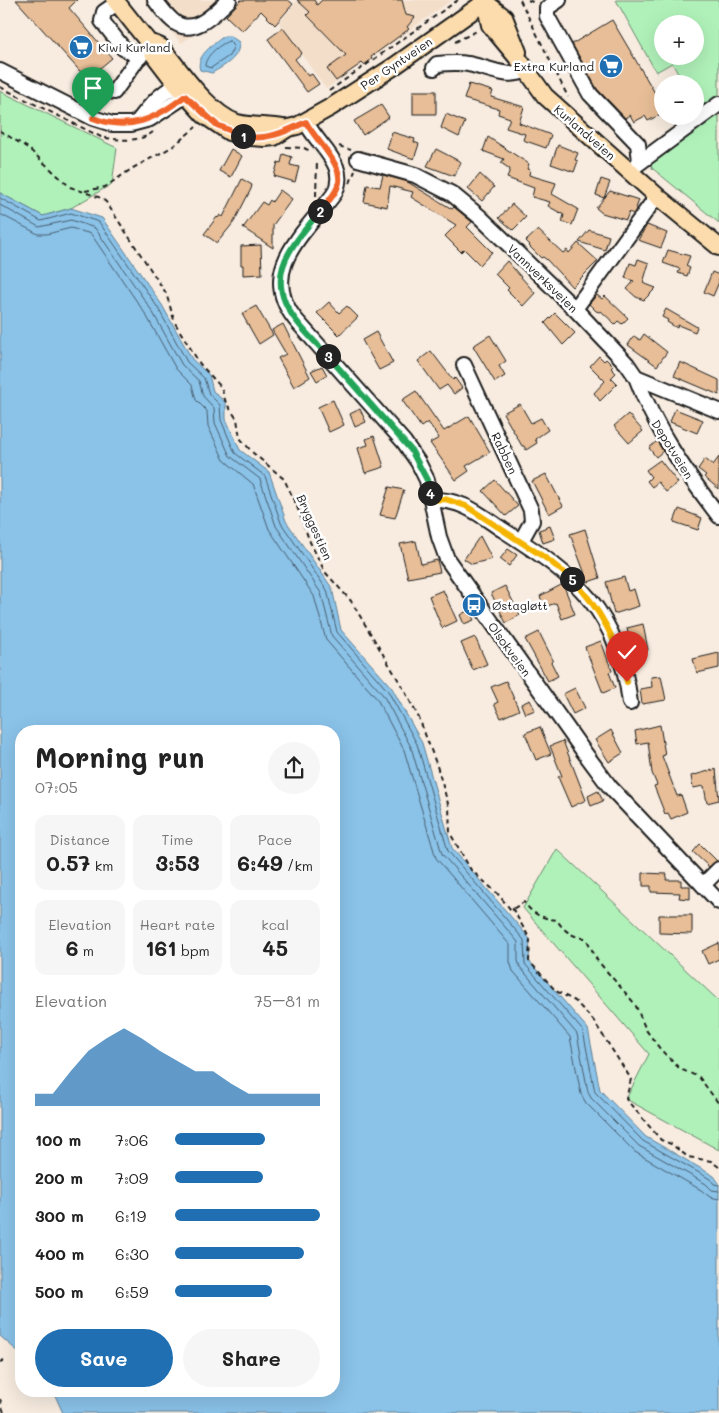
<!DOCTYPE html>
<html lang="en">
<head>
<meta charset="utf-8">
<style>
  :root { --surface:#fff; --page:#f6f6f6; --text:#222; --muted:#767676; --accent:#1f6fb2 }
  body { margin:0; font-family:Mali,sans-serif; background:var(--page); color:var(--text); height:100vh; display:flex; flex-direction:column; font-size:19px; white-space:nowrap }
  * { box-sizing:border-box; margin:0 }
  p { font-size:16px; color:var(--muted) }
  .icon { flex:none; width:28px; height:28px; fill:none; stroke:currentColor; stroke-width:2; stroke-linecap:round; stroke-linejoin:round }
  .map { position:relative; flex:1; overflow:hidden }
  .panel { position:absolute; left:15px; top:725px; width:325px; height:672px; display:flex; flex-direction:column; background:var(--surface); border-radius:20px; box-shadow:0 5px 20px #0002 }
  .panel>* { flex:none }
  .buttons { position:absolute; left:654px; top:15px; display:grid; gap:10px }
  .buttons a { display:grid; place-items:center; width:50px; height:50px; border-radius:50%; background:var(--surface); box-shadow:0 5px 20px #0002; font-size:25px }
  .pin { position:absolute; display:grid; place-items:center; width:42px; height:42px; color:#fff; margin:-51px -21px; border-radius:50% 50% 50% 0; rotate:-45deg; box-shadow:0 0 5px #0007 }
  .pin .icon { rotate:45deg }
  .km { position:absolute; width:25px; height:25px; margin:-12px; border-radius:50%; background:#222; color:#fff; font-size:14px; line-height:25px; text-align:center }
  .round { display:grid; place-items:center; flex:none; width:52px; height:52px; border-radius:26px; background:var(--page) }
  .summary { display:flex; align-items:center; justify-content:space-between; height:85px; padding:0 20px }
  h1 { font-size:28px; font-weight:700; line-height:38px }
  .figures { display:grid; grid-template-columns:repeat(3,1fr); gap:8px; height:85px; padding:5px 20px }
  .figures div { display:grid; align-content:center; border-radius:12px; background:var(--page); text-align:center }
  .figures b { font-size:21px; font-weight:700 }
  .figures small { font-size:14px; font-weight:400 }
  .figures p { font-size:14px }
  .chart { height:140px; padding:10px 20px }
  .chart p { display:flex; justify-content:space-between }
  .chart svg { width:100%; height:90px; margin-top:5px; fill:var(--accent); opacity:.7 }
  .primary-button { display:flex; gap:10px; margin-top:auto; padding:10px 20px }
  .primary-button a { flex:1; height:58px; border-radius:30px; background:var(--accent); color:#fff; font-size:20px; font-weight:700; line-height:58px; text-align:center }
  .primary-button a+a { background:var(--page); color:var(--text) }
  ul { padding:0 20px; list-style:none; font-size:16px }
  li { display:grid; grid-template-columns:80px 60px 1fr; align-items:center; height:38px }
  li i { height:12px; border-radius:6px; background:var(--accent) }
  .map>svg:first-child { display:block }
  .built { fill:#f3deca }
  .green { fill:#b0f1b9; stroke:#66866a; fill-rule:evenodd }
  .water { fill:#8ac2e8; stroke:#5e8096 }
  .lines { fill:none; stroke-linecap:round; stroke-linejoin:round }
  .shore { stroke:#485e6e; stroke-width:1 }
  .building { fill:#e7be97; stroke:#1c1c1c }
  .minor-casing { stroke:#1c1c1c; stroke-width:18 }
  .major-casing { stroke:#1c1c1c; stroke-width:20 }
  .path { stroke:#1c1c1c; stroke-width:2; stroke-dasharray:5 4; stroke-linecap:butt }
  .minor { stroke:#fff; stroke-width:14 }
  .major { stroke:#fcdcac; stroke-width:16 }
  .split-1-casing { stroke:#fff; stroke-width:10 }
  .split-2-casing { stroke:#fff; stroke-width:10 }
  .split-3-casing { stroke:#fff; stroke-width:10 }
  .split-4-casing { stroke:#fff; stroke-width:10 }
  .split-5-casing { stroke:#fff; stroke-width:10 }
  .split-6-casing { stroke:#fff; stroke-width:10 }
  .split-1 { stroke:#f0652b; stroke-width:6 }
  .split-2 { stroke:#f0652b; stroke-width:6 }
  .split-3 { stroke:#22a559; stroke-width:6 }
  .split-4 { stroke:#22a559; stroke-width:6 }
  .split-5 { stroke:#f5b400; stroke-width:6 }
  .split-6 { stroke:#f5b400; stroke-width:6 }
  .labels { text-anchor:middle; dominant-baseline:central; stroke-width:5; stroke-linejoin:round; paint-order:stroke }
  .poi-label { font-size:12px; fill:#1c1c1c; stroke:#fff; text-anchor:start }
  .street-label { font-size:12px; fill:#1c1c1c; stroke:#fff }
</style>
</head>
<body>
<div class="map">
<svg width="719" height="1413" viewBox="0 0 719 1413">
  <rect width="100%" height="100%" fill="#f8ece0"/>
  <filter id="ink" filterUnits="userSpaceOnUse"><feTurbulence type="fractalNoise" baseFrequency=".02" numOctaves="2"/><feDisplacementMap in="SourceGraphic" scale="10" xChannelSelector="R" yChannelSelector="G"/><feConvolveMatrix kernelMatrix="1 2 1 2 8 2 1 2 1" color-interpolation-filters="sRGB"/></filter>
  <g filter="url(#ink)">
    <!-- built -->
    <g class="built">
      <path d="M144 0H236L215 23 181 43Z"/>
      <path d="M295 0H452L326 89 279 23 296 2Z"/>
    </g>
    <!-- green -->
    <g class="green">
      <path d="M616 0H719V223L652 168 646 149 699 111 695 104V84H684L672 63 656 72ZM662 24H695V56H662Z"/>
      <path d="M0 91 117 148 112 184 71 208 43 216 0 193Z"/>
      <path d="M557 849 719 1001V1150L626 1099 649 1054 523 908Z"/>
    </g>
    <!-- water -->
    <g class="water">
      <path d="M224 36H230L239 42C240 58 224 66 212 73L200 70C195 56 214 44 224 36Z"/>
      <path d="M0 193 43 216 71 208 102 218 162 305 192 359 209 375 213 391 226 403V419L240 450 269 472 286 521 332 588 341 630 392 688 422 743 452 848 530 939 529 961 588 1029 600 1090 646 1137 714 1176 719 1183V1413H63L53 1391H334V731H21V1354L0 1336Z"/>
    </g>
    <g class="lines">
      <!-- shore -->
      <g class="shore">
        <path d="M229 41 234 46 229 56 211 68 205 66C205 56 220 44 229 41Z"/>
        <path d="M0 198 41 221 71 213 99 222 158 308 187 362 204 378 209 394 220 405 221 420 235 453 265 476 281 523 327 590 337 632 388 691 417 744 448 851 524 940 525 964 583 1031 595 1092 643 1141 710 1179 714 1184 719 1185"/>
        <path d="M0 205 39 227 71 220 95 228 152 311 182 365 199 381 203 396 214 408 215 423 230 456 260 479 276 526 321 593 332 636 383 695 411 747 442 854 518 942V961L520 967 577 1034 588 1092 591 1098 639 1146 706 1184 712 1190 719 1191"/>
        <path d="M0 214 38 234H47L71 228 91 234 146 315 176 369 192 385 196 400 207 411 208 426 224 460 253 484 269 529 314 596 326 640 377 699 404 750 436 858 510 945V962L513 971 570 1037 581 1094 586 1103 635 1152 701 1190 710 1197 719 1199"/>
      </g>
    </g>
    <!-- building -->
    <g class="building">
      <path d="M16 0H77L69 8 112 58 87 79Z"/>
      <path d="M241 0H288L293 4 275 25 261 11 242 31 226 16Z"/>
      <path d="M297 0H314L317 5 322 0H402L406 15 415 17 407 27 409 29 371 57 372 59 364 65 362 63 336 81 327 69 346 55 307 15 310 12Z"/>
      <path d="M612 20 662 105 657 109 661 114 648 121 645 116 634 122 630 115 625 118 597 89 572 44Z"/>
      <path d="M283 28 302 53 295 59 308 76 312 74 319 84 307 92 268 39Z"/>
      <path d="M469 84 493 91 491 97 524 107 519 123 551 135 546 148 523 140 525 134 506 128 510 118 498 114 499 109 464 99Z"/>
      <rect x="413" y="91" width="23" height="23"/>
      <path d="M381 105 389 117 363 135 354 121Z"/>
      <path d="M446 114 465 122 459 137 441 128Z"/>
      <path d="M392 132 415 139 414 142 419 144 414 159 387 149Z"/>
      <path d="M488 137 529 164 527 169 530 170 529 175 556 183 552 194 578 209 572 225 562 222 564 215 548 206 550 202 532 197 534 188 507 178 510 169 501 163 504 159 483 151Z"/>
      <path d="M558 145 578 153 575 160 578 161 574 172 551 164Z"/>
      <path d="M231 149 242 156 231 177 219 171Z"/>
      <path d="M436 149 461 162 454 176 427 166Z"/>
      <path d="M283 154 292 157 290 165 299 167 295 182 274 176 278 162 281 163Z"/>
      <path d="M480 174 494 187 482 201 468 189Z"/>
      <path d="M383 175 406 181 452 209 454 207 472 222 467 227 492 252 480 265 464 249 461 252 445 236 456 225 411 197 413 192 390 186 387 207 364 202 367 185 380 187Z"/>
      <path d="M242 179 252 185 251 189 234 222 217 243 204 234 217 217 218 218 220 215 223 217Z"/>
      <path d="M601 179 610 182 604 198 596 195Z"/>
      <path d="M280 190 292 199 273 225V248L243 228 262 202 267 205 270 200 272 202Z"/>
      <path d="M610 191 639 200 635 211 633 214 629 212 626 220 602 213 596 208Z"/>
      <path d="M512 204 526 217 513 230 499 218Z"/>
      <path d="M647 225 667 233 661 248 638 240Z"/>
      <path d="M538 230 563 253 567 250 569 253 578 243 598 261 572 287 547 260 543 257 541 258 529 246 530 245 526 241Z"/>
      <path d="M589 230 609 236 605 250 579 242Z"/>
      <path d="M261 245 262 274 243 275V265H241V246Z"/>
      <path d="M668 250 690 256 686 266 690 268 687 276 678 273 680 269 663 263Z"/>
      <path d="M638 259 649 263 643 283 656 288 644 300 636 297 627 289 634 281 625 278 630 263 636 265Z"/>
      <path d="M507 261 535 293 523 306 507 290 509 288 495 274Z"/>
      <path d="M712 272 719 275V282L713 296 704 292Z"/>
      <path d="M597 295 602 299 605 296 628 318 622 324 618 321 615 324 601 311 599 312 596 311 589 304Z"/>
      <path d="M329 302 339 313 347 306 358 317 339 335 317 313Z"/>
      <path d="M256 306 273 335 259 344 242 314Z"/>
      <path d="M666 309 697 327 695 332 678 325 677 328 667 322 668 320 662 317Z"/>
      <path d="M555 313 575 333 563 345 545 323Z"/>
      <path d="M283 324 310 377 294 387 278 358 286 354 272 330Z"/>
      <path d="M376 332 393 363 379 370 362 340Z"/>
      <path d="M644 334 667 352 657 366 628 345 634 336 640 340Z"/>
      <path d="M490 335 506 361 499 366 505 376 495 382 473 346Z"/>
      <path d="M431 351 453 380 455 378 462 388 454 394 447 385 439 390 418 361Z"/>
      <path d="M599 356 604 361 606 359 613 366 611 368 616 373 611 378 617 384 600 401 594 393 605 381 590 366Z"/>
      <path d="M680 362 719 380V395L674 376Z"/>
      <path d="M322 366 327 375 317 381 311 371Z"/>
      <path d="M416 391 444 431 469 416 490 452 466 466 469 471 456 480 430 443 439 438 428 422 421 427 402 400Z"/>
      <path d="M333 400 344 425 329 432 318 407Z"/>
      <path d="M520 404 531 423 541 418 548 430 535 439 537 443 526 450 524 446H522L503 413Z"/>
      <path d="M360 409 366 422 355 427 350 414Z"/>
      <path d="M675 409 703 420 697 433 670 422Z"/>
      <path d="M628 414 643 431 629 443 614 426Z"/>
      <path d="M374 436 384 467 365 473 358 448 368 445 366 439Z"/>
      <path d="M657 441 663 451 656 457 649 448Z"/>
      <path d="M719 457V489L704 477 706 475 698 469 705 459 713 465Z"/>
      <path d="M660 460 678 483 666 492 658 482 652 487 647 481 651 477 646 470Z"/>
      <path d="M546 474 563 506 549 514 532 481Z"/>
      <path d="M495 480 518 506 506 516 483 491Z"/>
      <path d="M389 487 404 490 395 518 380 515Z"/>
      <path d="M679 509 702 518 698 530 674 522Z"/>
      <path d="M550 526 555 539 543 543 539 530Z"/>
      <path d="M585 529 600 578 588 582 570 534Z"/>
      <path d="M480 536 492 559 472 564 464 559Z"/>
      <path d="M416 541 421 564 437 560 440 572 408 578 400 544Z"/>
      <path d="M508 549 517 555 509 566 500 559Z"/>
      <path d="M624 577 628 591 634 589 639 606 614 614 606 582Z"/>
      <path d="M563 584 575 614 562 619 556 603 544 607 540 596Z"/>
      <path d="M505 586 520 615 506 623 491 593Z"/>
      <path d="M443 590 457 621 442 628 429 596Z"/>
      <path d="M469 610 474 620 464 624 460 615Z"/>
      <path d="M643 624 648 650 632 654 627 628Z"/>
      <path d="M539 632 553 660 551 662 558 676 548 681 525 639Z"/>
      <path d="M475 637 487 664 473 670 461 643Z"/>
      <path d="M601 641 612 671 609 672 615 688 603 693 585 647Z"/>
      <path d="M719 653V668L697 673 693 659Z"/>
      <path d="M661 676 666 700 642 704 640 689 652 687 651 677Z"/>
      <path d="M506 681 519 710 501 718 494 704 498 702 491 687Z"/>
      <path d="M575 688 585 708 573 714 563 694Z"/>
      <path d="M530 700 535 710 525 714 521 704Z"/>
      <path d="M660 725 665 755 662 756 677 796 681 795 687 812 671 819 668 813 665 814 654 786 657 785 652 773 648 742 637 744 635 731Z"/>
      <path d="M540 727 551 754 536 760 525 733Z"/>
      <path d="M611 730 623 753 609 762 595 740Z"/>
      <path d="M563 741 586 800 571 807 558 777 562 776 550 746Z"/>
      <path d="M716 769 719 800 707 803 704 786 693 788 691 776Z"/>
      <path d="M598 791 603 801 591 806 588 796Z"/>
      <path d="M700 844 717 861 709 867 693 852Z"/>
      <path d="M643 873 667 874 666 880H681V886H690V899L679 898 680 893 651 892V886H643Z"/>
      <path d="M659 915H692V934L659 933Z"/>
      <path d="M719 943V959L708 964 702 951Z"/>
    </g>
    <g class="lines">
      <!-- minor casing -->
      <g class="minor-casing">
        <g id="minor">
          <path d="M155 0C160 7 166 15 173 21 193 38 215 13 229 0"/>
          <path d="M559 0 547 8V16L590 94 638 144 640 161"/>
          <path d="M117 3 104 12 102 21 123 48 140 57"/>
          <path d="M434 68 437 64C447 63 458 62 468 64 487 67 508 80 526 70"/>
          <path d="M0 71 93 118 112 124H131L150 119 185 96 190 86"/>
          <path d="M114 92 144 50"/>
          <path d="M139 120C151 104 164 87 186 84"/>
          <path d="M306 122C318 147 350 165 334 194 305 233 257 270 295 319L404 442 418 462 427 480 439 537 447 559 584 752 610 787 719 902"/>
          <path d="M358 159 415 175 452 194 480 217 575 309 627 364 636 377 719 411"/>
          <path d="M635 166 719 104"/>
          <path d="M575 309 657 196"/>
          <path d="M464 365 531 510 532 521 521 541"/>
          <path d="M636 377C655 429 686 473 719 516"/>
          <path d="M432 500C462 499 479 514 503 530 576 576 619 611 630 703"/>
          <path d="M703 885 719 869"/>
        </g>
      </g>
      <!-- major casing -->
      <g class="major-casing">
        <g id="major">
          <path d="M115 0 149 43 154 55 177 85 204 115 229 132 250 137 265 138 274 137 288 128 297 126 331 107 393 67 485 2"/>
          <path d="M485 2 490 25 520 61 545 96 657 196 719 247"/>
          <path d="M485 2 504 17 518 52"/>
          <path d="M154 44 161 47C180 70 208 113 237 123 252 127 268 125 283 128"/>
        </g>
      </g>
      <!-- path -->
      <g class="path">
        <path d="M520 0 568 97"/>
        <path d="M528 0 535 3"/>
        <path d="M455 42 477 31"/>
        <path d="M0 87 101 137C118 140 139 143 153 132"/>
        <path d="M329 91 458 0"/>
        <path d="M0 131 28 148 70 187 101 198 106 202 166 293 175 323 200 364 221 387 226 403 237 419 240 438 252 452 284 479 296 504 310 542 325 572 351 601 402 686 419 718 437 766 449 807 450 833 471 870 497 893 511 910 524 902C533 915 542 918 557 920 563 930 573 938 586 938L597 960 635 1004 646 1030 661 1050 680 1069 699 1077 719 1104"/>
        <path d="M339 146 351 150"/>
        <path d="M286 147 304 148 310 151"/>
        <path d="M350 183 355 171"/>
        <path d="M85 191 105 187 133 168 172 147 196 127"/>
        <path d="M316 196 317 161"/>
        <path d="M512 908 530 939 529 961 556 991 575 1001 593 1020 631 1079 626 1099 661 1140 671 1144 688 1157 711 1161 719 1167"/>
        <path d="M0 1362 4 1360"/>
        <path d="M0 1399 4 1413"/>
      </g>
      <!-- minor -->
      <use href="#minor" class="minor"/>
      <!-- major -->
      <use href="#major" class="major"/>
    </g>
  </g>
  <g class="lines" filter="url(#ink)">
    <!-- split-1 casing -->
    <g class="split-1-casing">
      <path id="split-1" d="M93 118C129 132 156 119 185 96L217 125 243 136"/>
    </g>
    <!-- split-2 casing -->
    <g class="split-2-casing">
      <path id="split-2" d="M243 136C266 141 285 132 306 122 314 139 346 166 338 186 335 195 326 204 320 211"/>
    </g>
    <!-- split-3 casing -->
    <g class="split-3-casing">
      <path id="split-3" d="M320 211C310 224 298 237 290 251 263 296 300 325 328 356"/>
    </g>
    <!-- split-4 casing -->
    <g class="split-4-casing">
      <path id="split-4" d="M328 356 411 450 427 480 430 493"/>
    </g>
    <!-- split-5 casing -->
    <g class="split-5-casing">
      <path id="split-5" d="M430 493 432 500 445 499 466 506 547 559 572 579"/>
    </g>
    <!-- split-6 casing -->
    <g class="split-6-casing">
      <path id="split-6" d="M572 579C601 609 618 642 627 682"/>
    </g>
    <!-- split-1 -->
    <use href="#split-1" class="split-1"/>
    <!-- split-2 -->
    <use href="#split-2" class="split-2"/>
    <!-- split-3 -->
    <use href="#split-3" class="split-3"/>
    <!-- split-4 -->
    <use href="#split-4" class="split-4"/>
    <!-- split-5 -->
    <use href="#split-5" class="split-5"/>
    <!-- split-6 -->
    <use href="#split-6" class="split-6"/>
  </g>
  <!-- icons -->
  <defs>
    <g id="supermarket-disc" transform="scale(1.25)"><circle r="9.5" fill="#1f6fb2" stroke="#fff"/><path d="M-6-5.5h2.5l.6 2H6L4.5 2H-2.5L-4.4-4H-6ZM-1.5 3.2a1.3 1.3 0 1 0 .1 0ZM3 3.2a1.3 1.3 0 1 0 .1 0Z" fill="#fff"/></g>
    <g id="bus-disc" transform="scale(1.25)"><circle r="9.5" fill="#1f6fb2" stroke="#fff"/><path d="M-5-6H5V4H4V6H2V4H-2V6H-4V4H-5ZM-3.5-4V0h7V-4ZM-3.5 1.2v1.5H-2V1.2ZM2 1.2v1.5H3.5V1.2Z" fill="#fff"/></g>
  </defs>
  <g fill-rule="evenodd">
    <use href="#supermarket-disc" x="81" y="47"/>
    <use href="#supermarket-disc" x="611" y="66"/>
    <use href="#bus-disc" x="474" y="605"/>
  </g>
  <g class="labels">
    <!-- poi labels -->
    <g class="poi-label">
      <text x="98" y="47">Kiwi Kurland</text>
      <text x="594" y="66" text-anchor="end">Extra Kurland</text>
      <text x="492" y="605">Østagløtt</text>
    </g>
    <!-- street labels -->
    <g class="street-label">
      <text transform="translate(396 63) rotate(-34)">Per Gyntveien</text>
      <text transform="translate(585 132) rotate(41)">Kurlandveien</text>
      <text transform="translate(543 278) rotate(44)">Vannverksveien</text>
      <text transform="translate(673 449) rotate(58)">Depotveien</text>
      <text transform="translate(505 453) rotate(65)">Rabben</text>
      <text transform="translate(315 527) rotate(66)">Bryggestien</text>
      <text transform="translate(510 649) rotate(54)">Olsokveien</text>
    </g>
  </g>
</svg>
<div class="buttons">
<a>+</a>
<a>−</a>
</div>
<div class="pin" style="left:93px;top:118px;background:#1e9e55"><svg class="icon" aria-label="arrive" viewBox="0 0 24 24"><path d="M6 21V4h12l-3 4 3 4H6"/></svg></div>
<div class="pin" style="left:627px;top:682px;background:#d93025"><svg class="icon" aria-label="check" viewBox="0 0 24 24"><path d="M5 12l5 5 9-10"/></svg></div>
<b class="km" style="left:243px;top:136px">1</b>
<b class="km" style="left:320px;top:211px">2</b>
<b class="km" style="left:328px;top:356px">3</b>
<b class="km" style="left:430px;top:493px">4</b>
<b class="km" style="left:572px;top:579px">5</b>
<section class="panel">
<div class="summary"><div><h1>Morning run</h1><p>07:05</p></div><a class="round"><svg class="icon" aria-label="share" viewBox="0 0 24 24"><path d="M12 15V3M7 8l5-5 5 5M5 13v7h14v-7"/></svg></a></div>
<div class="figures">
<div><p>Distance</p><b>0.57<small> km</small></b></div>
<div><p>Time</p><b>3:53</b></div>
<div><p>Pace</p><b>6:49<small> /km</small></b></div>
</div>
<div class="figures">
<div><p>Elevation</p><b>6<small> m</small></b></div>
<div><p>Heart rate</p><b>161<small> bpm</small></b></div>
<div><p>kcal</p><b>45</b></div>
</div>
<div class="chart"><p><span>Elevation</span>75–81 m</p>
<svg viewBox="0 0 160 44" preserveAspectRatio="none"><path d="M0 44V38L10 38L20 27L30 17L40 11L50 6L60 11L70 17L80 22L90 27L100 27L110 33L120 38L130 38L140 38L150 38L160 38V44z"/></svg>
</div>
<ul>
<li><b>100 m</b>7:06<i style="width:62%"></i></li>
<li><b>200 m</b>7:09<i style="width:61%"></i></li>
<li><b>300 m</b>6:19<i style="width:100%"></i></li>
<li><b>400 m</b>6:30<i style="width:89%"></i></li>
<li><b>500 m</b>6:59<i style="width:67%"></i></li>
</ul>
<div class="primary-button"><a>Save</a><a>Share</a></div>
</section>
</div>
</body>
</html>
